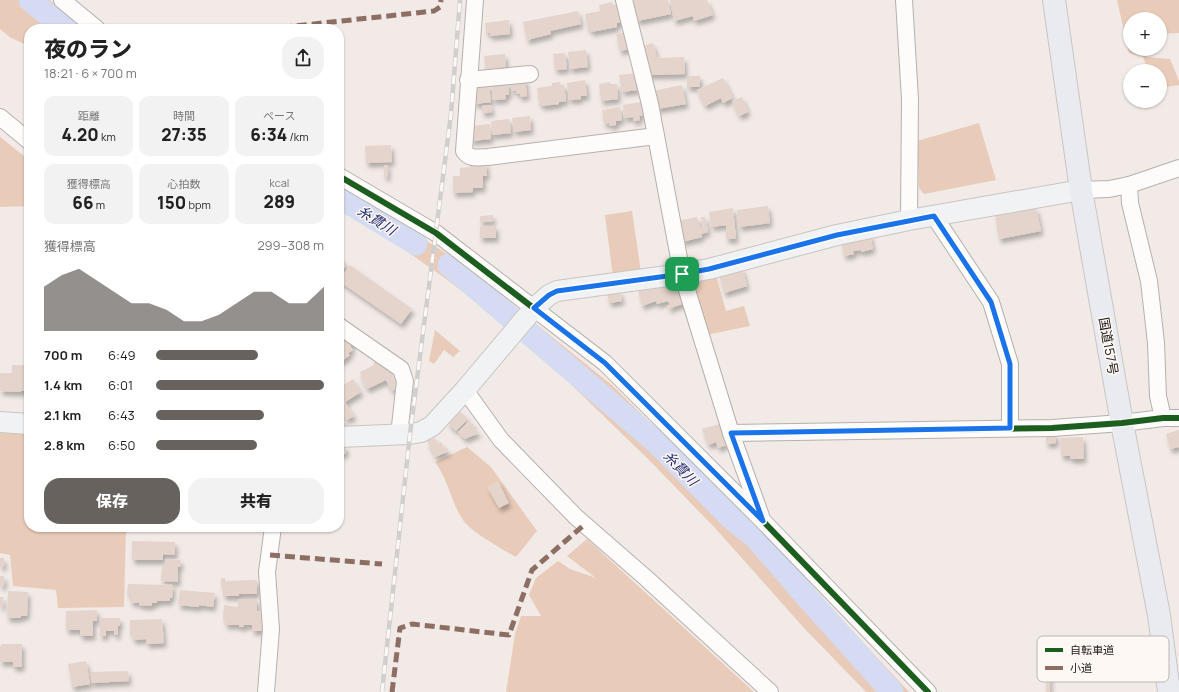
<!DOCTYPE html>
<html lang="ja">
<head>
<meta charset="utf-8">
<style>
  :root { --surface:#fff; --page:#f2f2f2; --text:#222; --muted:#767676; --accent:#68625f }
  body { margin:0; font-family:Manrope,"Noto Sans JP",sans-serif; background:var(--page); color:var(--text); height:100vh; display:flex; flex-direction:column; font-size:15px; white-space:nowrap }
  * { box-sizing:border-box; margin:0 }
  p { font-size:13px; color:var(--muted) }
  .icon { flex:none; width:22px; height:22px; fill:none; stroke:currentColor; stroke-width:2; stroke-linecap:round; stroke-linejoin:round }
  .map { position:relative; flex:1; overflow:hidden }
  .side { position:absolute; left:24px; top:24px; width:320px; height:508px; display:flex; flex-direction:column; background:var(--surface); border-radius:16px; box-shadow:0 1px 3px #0004 }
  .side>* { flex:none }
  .fabs { position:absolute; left:1123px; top:12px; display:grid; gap:8px }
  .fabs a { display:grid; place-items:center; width:44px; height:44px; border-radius:50%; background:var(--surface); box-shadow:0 1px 3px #0004; font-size:20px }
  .pin { position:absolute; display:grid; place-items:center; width:34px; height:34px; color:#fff; margin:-17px; border-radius:8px; box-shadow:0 2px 6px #0006 }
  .round { display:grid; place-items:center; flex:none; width:42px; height:42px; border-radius:16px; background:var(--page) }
  .head { display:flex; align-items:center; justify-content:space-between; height:68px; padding:0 20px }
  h1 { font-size:22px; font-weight:800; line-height:30px }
  .figures { display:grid; grid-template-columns:repeat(3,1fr); gap:6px; height:68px; padding:4px 20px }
  .figures div { display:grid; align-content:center; border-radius:10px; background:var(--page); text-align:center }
  .figures b { font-size:17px; font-weight:800 }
  .figures small { font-size:11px; font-weight:400 }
  .figures p { font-size:11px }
  .chart { height:112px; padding:8px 20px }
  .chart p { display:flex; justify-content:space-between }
  .chart svg { width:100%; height:72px; margin-top:4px; fill:var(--accent); opacity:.7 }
  .primary-button { display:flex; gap:8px; margin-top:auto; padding:8px 20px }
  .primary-button a { flex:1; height:46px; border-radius:16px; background:var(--accent); color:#fff; font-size:16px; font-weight:800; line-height:46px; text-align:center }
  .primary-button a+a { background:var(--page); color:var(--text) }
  ul { padding:0 20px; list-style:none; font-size:13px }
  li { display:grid; grid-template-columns:64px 48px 1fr; align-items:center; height:30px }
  li i { height:10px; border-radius:5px; background:var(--accent) }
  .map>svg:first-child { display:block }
  .green { fill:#e9cbb9 }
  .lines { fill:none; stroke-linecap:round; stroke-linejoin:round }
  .river { stroke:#d5dbf2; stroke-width:23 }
  .building { fill:#e4d4cc; filter:url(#shadow) }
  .minor-casing { stroke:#b6b0ad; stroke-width:18 }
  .major-casing { stroke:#c9c5c3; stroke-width:22 }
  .highway-casing { stroke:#c9c5c3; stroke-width:24 }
  .minor { stroke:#fdfcfb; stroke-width:16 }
  .major { stroke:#f1f2f4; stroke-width:20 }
  .highway { stroke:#eaebf0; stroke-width:22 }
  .rail-casing { stroke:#d1cfcd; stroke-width:4.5 }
  .rail { stroke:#fef8f5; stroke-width:3; stroke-dasharray:9; stroke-linecap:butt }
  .quiet { stroke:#8d6e63; stroke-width:5; stroke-dasharray:10 5; stroke-linecap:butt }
  .cycleway-casing { stroke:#fef8f5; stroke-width:8 }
  .cycleway { stroke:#1b5e20; stroke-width:6 }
  .route-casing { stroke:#fff; stroke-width:8 }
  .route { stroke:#1a73e8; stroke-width:5 }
  .labels { text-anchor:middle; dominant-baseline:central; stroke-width:3; stroke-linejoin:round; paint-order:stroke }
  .street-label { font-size:13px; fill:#1e1916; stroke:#fef8f5 }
  .water-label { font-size:14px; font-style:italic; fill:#232f70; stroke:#fef8f5 }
  .key { fill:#fef8f5; stroke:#bbb5b2; stroke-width:1 }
  .key-label { font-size:11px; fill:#1e1916 }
</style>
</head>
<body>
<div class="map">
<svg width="1179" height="692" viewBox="0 0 1179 692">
  <defs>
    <filter id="shadow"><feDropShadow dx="2.5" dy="4.5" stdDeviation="2" flood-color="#0004"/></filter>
  </defs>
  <rect width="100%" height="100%" fill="#f2eae6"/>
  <!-- green -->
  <g class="green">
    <path d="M0 0H50L84 29H29V46L11 38 0 29Z"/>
    <path d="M1117 0H1179V33L1160 34V19H1130V49H1147V57L1170 59 1179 81V85L1160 88V71H1148L1143 57 1129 53Z"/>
    <path d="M979 123 996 180 924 194 919 188 917 141Z"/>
    <path d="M0 137 29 160V206L0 207Z"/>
    <path d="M339 185 455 259 613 386 767 539 909 692H866L804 628 716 529 648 459 520 335 442 276 392 241 339 209Z"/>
    <path d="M632 211 641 272 613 277 605 215Z"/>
    <path d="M715 272 726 311 744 306 750 326 706 335 689 280Z"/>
    <path d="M435 330 460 351 453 357 444 350 434 364 429 361Z"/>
    <path d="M29 428V527H126L124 607 58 608 56 590 13 586 10 555 0 553V429Z"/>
    <path d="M467 447 491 467 537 531 516 557C502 549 471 532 463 520 451 502 448 479 435 462Z"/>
    <path d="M587 539 754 692H506L515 634 521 616H541L529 595 536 578 558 561 570 569 596 578 567 556Z"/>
  </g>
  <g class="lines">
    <!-- river -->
    <g class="river">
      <path d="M30 0 66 29"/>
      <path d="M339 197 416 244"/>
      <path d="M449 265 657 443 730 517 756 538 805 595 892 692"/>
    </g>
  </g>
  <!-- building -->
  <g class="building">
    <path d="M632 0H668L671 14 637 21Z"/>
    <path d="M670 0H707L713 15 694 21 693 16 674 21Z"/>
    <path d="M612 2 613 5 619 4 623 22 617 23V27L591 32 590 29H588L585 14 600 11 599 5Z"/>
    <path d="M578 11 581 24 550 31 551 34 527 40 523 22Z"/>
    <path d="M509 20 510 34 490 36V33H486L485 23Z"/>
    <path d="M626 32 630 49 620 51 616 34Z"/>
    <path d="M653 43 657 58 684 57 685 74 648 75 640 47Z"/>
    <path d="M586 50 588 67 570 69 568 52Z"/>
    <path d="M565 53 567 69 555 70 553 54Z"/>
    <path d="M505 54 506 67 498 68V72L486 73 484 56Z"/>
    <path d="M635 73 637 90 622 92 619 75Z"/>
    <rect x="687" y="76" width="13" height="11"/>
    <path d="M723 78 733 98 723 103 721 98 705 106 697 90Z"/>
    <path d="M525 79 527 96 520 97V94H517L516 90 512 91 510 80Z"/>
    <path d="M585 80 587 96H581V99L569 100 567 83Z"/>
    <path d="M508 82 509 95H505L506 99 493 100 492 84Z"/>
    <path d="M560 82V85H564L566 101 559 102V104L542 106 541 104H539L537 88 552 86V83Z"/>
    <path d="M610 82V84H617L618 99 601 101 599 84Z"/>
    <path d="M489 84 491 102 475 104 473 94H478L476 86Z"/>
    <path d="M682 85 686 104 657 109 653 91Z"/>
    <path d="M742 97 748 112 739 116 732 101Z"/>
    <path d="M641 102 643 115 639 116 640 120 633 121V117L624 118 623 105Z"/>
    <path d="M491 105 492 112 482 113V106Z"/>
    <path d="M620 107 622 120 616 121V125L610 126 609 123 604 124 602 110Z"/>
    <path d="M530 116 531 130 514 132 512 118Z"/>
    <path d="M509 119 511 133 492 135 491 121Z"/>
    <path d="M490 124 491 139 471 141 470 126Z"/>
    <path d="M391 145 392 162 366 163 365 146Z"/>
    <path d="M486 163 487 176H483V188H473V192L453 193V176H460V168L470 167V164Z"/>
    <rect x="384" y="165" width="4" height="12"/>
    <path d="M768 206 770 223 739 227 737 210Z"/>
    <path d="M733 208 736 239H726V225L711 227 709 212Z"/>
    <path d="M1036 208 1041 231 999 239 995 215Z"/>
    <path d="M493 215V221L480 222V216Z"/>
    <path d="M697 217 700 228 703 227 701 217H705L708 232 701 234 702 237 682 242 678 221Z"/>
    <rect x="480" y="226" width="16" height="12"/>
    <path d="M870 234 873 249 861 252V250L853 251 854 254 844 256 841 241Z"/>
    <path d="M339 258 347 264 340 274 339 273Z"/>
    <path d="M350 265 412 309 401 324 339 281Z"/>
    <path d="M742 268 747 286 724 293 719 275Z"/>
    <path d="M678 281 685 303 668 309 667 305H670L668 301 657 304 656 301 642 306 638 291 663 283Z"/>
    <path d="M620 291 622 301 609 303 607 293Z"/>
    <path d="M347 332 355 343 350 346 353 350 348 353 350 355 339 363V338Z"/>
    <path d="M382 358 392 379 395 377 400 386 392 391 386 380 367 389 360 376H361L360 372 374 365 373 363Z"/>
    <path d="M12 365H27V373H28V391H21V392L0 391V373H12Z"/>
    <path d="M353 379 361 392 345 402 354 416 347 420 339 408V388Z"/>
    <path d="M458 410 468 419 456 431 447 422Z"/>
    <path d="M339 415 346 425 339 429Z"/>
    <path d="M469 421 474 425 472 427 479 433 465 439 458 432Z"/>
    <path d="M719 424 726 445 718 448 716 442 708 445 702 429Z"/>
    <path d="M1179 430V447L1170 449 1166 434Z"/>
    <path d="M1046 434H1056V443L1046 444Z"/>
    <path d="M1083 437 1084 459H1070V456H1061L1060 438Z"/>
    <path d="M435 438 438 444 441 442 444 448H446L449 451 435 457 427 441Z"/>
    <rect x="339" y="446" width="7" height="8"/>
    <path d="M498 481 509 503 499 508 487 487Z"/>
    <path d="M132 541 175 542V555L163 554V560H132Z"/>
    <rect x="0" y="558" width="4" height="9"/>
    <path d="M165 559 181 560 180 567H178V582L161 581 162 566H165Z"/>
    <rect x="0" y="576" width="4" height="10"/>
    <path d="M221 578H225V581L257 580V594H239V596H223V587H221Z"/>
    <path d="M128 584 173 585 172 598H170V601H157V603H152V606L139 605V603L130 602V594H127Z"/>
    <path d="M180 590 215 593 213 607 199 605V607L178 605Z"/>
    <path d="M8 591 28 592 27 616H21V618H7Z"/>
    <rect x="0" y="597" width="3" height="10"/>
    <path d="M238 599H257V611H263L262 631H252V625H244V627H239V625H225V619H223L224 605 238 607Z"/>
    <path d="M97 610V621H93V636H80V630H66V611Z"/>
    <path d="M100 618H120V626H118V635H114V631H106V636H100Z"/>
    <path d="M162 619 164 643 147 644 146 639 133 640 132 634H130V620Z"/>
    <path d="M1 644H22V667H13V662H0V646H1Z"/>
    <path d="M86 661 90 684 72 687 68 664Z"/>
    <path d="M128 671 129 681 91 683V672Z"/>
    <rect x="1046" y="671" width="4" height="21"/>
  </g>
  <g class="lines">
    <!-- minor casing -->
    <g class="minor-casing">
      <g id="minor">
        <path d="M62 0 97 29"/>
        <path d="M475 0 464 151C470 160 478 157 488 157L656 136"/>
        <path d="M624 0 650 104 682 274 731 433"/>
        <path d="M904 0 910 99 909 220"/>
        <path d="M468 80 530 74"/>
        <path d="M0 117 29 141"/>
        <path d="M339 176 436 233 605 363 763 521 928 692"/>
        <path d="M1129 185 1130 203 1149 281 1156 343 1158 396 1163 418"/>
        <path d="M1081 190 1109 189 1129 185 1179 168"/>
        <path d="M934 216 991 302 1010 364V428"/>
        <path d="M339 326 401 369 405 381 399 435"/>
        <path d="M465 390 501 440 576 517 646 578 770 692"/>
        <path d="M761 516 731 433 1052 428 1122 423 1163 418H1179"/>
        <path d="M266 692 271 629 267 572 273 527"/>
      </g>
    </g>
    <!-- major casing -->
    <g class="major-casing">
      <g id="major">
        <path d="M0 422 29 424"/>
        <path d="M339 437 410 434 421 432 432 426 465 390 534 308 549 295 557 291 682 274 709 269 837 235 909 220 1081 190"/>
      </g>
    </g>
    <!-- highway casing -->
    <g class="highway-casing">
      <path id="highway" d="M1054 0 1081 190 1122 423 1159 615 1169 692"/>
    </g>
    <!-- minor -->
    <use href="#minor" class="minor"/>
    <!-- major -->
    <use href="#major" class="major"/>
    <!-- highway -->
    <use href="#highway" class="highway"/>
    <!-- rail casing -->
    <g class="rail-casing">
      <path id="rail" d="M382 692 410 434 451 114 460 0"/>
    </g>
    <!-- rail -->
    <use href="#rail" class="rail"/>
    <!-- quiet -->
    <g class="quiet">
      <path d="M267 29 434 11 440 7 441 0"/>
      <path d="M270 555 382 564"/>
      <path d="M392 692 400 628 412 624 509 635 532 570 584 525"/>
    </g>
    <!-- cycleway casing -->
    <g class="cycleway-casing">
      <g id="cycleway">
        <path d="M339 176 436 233 605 363 763 521 928 692"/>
        <path d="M762 517 731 433 1052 428 1122 423 1163 418H1179"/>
      </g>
    </g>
    <!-- cycleway -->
    <use href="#cycleway" class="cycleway"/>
  </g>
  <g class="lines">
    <!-- route casing -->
    <g class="route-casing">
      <path id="route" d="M934 216 991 302 1010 364V428L731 433 763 521 605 363 534 308 549 295 557 291 682 274 709 269 837 235Z"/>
    </g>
    <!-- route -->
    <use href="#route" class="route"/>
  </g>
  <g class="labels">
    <!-- street labels -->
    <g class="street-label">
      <text transform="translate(1109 346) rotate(80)">国道157号</text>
    </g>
    <!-- water labels -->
    <g class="water-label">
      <text transform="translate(377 220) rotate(32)">糸貫川</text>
      <text transform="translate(681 468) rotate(46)">糸貫川</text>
    </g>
  </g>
  <!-- legend -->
  <rect x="1037" y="636" width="132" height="46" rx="6" class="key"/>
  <rect x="1045" y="648" width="18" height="4" fill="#1b5e20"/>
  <rect x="1045" y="666" width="18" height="4" fill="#8d6e63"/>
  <g class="key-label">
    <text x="1070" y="654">自転車道</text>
    <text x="1070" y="672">小道</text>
  </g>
</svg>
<div class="fabs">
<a>+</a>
<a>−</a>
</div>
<div class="pin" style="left:682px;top:274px;background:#1e9e55"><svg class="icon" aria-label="arrive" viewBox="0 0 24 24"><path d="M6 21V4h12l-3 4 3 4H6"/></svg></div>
<section class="side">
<div class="head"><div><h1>夜のラン</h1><p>18:21 · 6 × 700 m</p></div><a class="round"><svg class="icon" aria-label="share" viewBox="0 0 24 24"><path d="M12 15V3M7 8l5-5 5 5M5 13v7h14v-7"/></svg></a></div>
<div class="figures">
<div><p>距離</p><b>4.20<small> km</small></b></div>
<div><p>時間</p><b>27:35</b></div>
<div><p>ペース</p><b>6:34<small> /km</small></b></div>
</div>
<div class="figures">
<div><p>獲得標高</p><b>66<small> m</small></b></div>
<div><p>心拍数</p><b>150<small> bpm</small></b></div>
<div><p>kcal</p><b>289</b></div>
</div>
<div class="chart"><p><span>獲得標高</span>299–308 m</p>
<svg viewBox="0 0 160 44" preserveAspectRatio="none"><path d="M0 44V17L10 10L20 6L30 13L40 20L50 27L60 27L70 31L80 38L90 38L100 34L110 27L120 20L130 20L140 27L150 27L160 17V44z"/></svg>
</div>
<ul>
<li><b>700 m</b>6:49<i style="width:61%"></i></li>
<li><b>1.4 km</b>6:01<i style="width:100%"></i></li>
<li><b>2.1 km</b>6:43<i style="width:64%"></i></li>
<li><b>2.8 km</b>6:50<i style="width:60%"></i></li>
</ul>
<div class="primary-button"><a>保存</a><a>共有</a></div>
</section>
</div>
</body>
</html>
